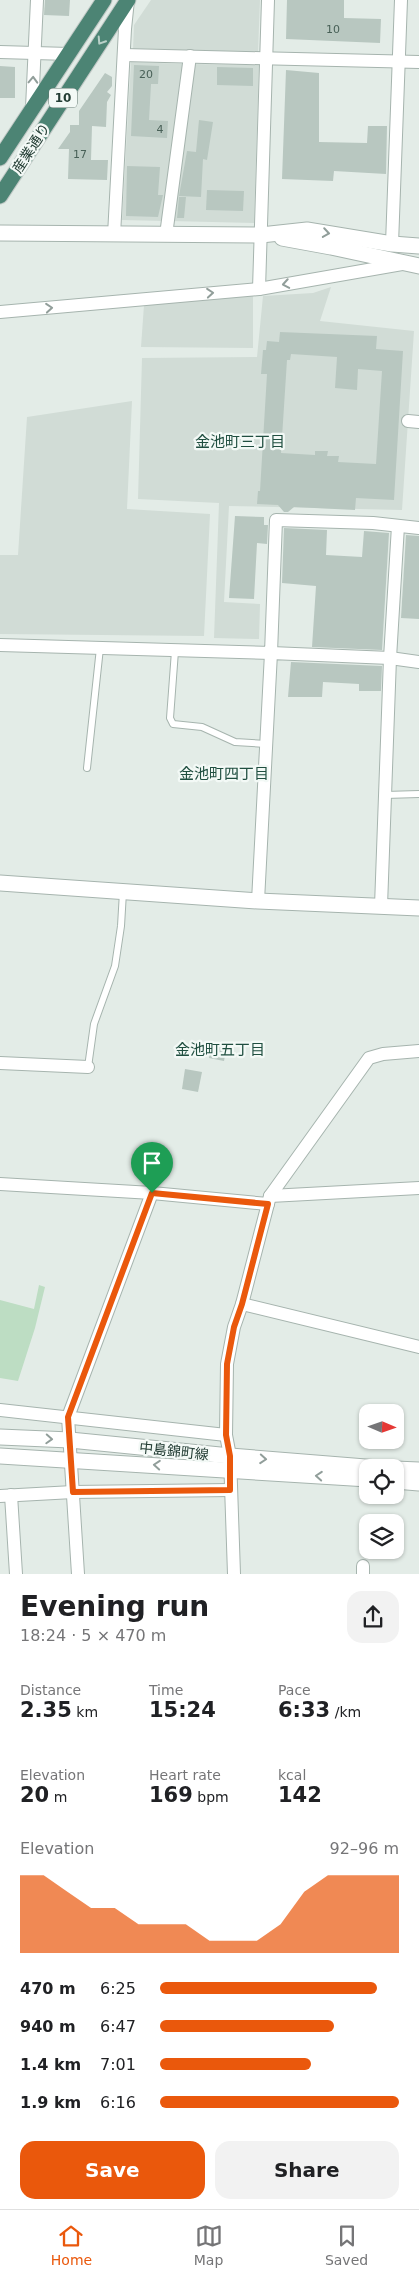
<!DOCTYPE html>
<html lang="en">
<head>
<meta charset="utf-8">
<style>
  :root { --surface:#fff; --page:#f2f2f2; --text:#202124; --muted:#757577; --line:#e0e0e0; --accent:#ea580c }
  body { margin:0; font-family:"DejaVu Sans","Noto Sans JP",sans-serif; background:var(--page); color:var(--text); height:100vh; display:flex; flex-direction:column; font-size:19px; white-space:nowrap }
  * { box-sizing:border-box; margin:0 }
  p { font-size:16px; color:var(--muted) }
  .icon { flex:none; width:28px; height:28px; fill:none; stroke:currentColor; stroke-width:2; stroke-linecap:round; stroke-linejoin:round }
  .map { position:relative; height:1574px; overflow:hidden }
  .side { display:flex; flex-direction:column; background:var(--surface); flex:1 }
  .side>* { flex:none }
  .needle { width:32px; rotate:92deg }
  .fabs { position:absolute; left:359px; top:1404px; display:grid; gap:10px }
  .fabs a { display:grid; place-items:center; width:45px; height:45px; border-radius:10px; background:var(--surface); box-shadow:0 1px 4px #0004; font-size:25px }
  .pin { position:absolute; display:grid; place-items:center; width:42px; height:42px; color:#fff; margin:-51px -21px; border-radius:50% 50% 50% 0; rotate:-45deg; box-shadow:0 0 5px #0007 }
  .pin .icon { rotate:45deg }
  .round { display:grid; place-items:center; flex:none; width:52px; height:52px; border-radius:15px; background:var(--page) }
  .head { display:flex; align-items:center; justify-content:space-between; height:85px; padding:0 20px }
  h1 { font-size:28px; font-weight:700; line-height:38px }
  .stats { display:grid; grid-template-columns:repeat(3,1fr); gap:8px; height:85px; padding:5px 20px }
  .stats div { display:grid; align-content:center }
  .stats b { font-size:21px; font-weight:700 }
  .stats small { font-size:14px; font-weight:400 }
  .stats p { font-size:14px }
  .chart { height:140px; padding:10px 20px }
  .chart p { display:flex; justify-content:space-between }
  .chart svg { width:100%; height:90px; margin-top:5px; fill:var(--accent); opacity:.7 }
  .primary-button { display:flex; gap:10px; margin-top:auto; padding:10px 20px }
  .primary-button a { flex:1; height:58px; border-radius:15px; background:var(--accent); color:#fff; font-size:20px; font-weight:700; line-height:58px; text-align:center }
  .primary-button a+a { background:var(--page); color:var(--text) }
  ul { padding:0 20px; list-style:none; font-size:16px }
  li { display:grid; grid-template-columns:80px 60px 1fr; align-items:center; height:38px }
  li i { height:12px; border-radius:6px; background:var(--accent) }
  .tabs { display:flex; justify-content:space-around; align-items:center; height:70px; border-top:1px solid var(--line); background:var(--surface); font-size:14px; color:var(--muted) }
  .tabs a { display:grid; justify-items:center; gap:2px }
  .tabs .active { color:var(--accent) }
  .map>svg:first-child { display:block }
  .built { fill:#d1dcd6 }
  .green { fill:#bdddc3 }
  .building { fill:#b8c7c0; fill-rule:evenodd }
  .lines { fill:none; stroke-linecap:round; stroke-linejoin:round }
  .service-casing { stroke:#a6b4ae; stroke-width:8 }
  .minor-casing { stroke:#a6b4ae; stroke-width:14 }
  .tertiary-casing { stroke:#a6b4ae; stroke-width:17 }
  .trunk-casing { stroke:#c1c9c6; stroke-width:17 }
  .service { stroke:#fff; stroke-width:6 }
  .minor { stroke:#fff; stroke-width:12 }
  .tertiary { stroke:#fff; stroke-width:15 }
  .trunk { stroke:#4c8474; stroke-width:15 }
  .oneway { stroke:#b9d0c8 }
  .oneway2 { stroke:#919e9a }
  .route-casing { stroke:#fff; stroke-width:10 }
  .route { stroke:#ea580c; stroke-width:6 }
  .labels { text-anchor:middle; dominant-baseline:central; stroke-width:4.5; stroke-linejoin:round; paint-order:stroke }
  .number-label { font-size:11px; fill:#486057 }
  .shield { fill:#f3f9f6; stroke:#61756e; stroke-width:1 }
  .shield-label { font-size:12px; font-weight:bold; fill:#233d34 }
  .street-label { font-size:14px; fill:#233d34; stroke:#f3f9f6 }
  .neighbourhood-label { font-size:15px; fill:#204f40; stroke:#f3f9f6 }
</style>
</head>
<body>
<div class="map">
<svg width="419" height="1574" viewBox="0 0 419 1574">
  <rect width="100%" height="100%" fill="#e3ece7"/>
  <!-- built -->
  <g class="built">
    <path d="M151 0H260L258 52 133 50 134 25Z"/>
    <path d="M131 62 186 64 165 221 122 220Z"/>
    <path d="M190 64 259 65 254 223 170 221Z"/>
    <path d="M331 287 320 321 414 331 402 510 229 506 224 602 260 604 259 639 214 638 219 503 138 499 142 358 257 357 263 296 313 293Z"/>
    <path d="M253 294V348L141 347 144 305Z"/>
    <path d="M132 401 127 509 210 514 204 636 0 634V555H18L27 417Z"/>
  </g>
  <!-- green -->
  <path class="green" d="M39 1285 45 1287 35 1328 18 1381 0 1378V1300L34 1309Z"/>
  <!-- building -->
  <g class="building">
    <path d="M45 0H70L69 16 44 15Z"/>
    <path d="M287 0H344V18L381 19 380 43 286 39Z"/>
    <path d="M134 65 159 66 158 84H151L149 120 168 121 167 138 131 136Z"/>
    <path d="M0 66 15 67V98H0Z"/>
    <path d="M217 67 253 68V86L217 85Z"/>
    <path d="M286 70 319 73V142L367 143 368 126H387L386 174 334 171 333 181 282 179Z"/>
    <path d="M105 73 112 77V86L107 92 111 95 107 102 106 127 92 126 91 160H108L107 180 68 179 69 149H58L70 132V125H79V111Z"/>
    <path d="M199 120 213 122 207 160 203 159 201 197 179 196 187 151 196 152Z"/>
    <path d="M127 166 160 167 158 195H163L158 217 126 216Z"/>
    <path d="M207 190 244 191 243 211 206 210Z"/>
    <path d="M179 197H186L184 218H177Z"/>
    <path d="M280 332 377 336 376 349 403 351 394 500 356 498 355 510 294 507 288 512H284L278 505 257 504 258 491H260L267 374H261L263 350H266L267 341 279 342ZM291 354 337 357 335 388 357 390 358 369 382 371 376 464 338 462 339 456H327L328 451H315V455L281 453 287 360H290Z"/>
    <path d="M235 516 264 517V525H268L267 544 257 543 254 599 229 598Z"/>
    <path d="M284 528 327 530 326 555 362 557 364 531 389 533 382 650 312 647 316 586 282 583Z"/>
    <path d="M406 535 419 536V619L401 618Z"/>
    <path d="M291 662 382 666 381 691H359V684L323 682 322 697H288Z"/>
    <path d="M212 1043 227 1045 224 1061 209 1058Z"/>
    <path d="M185 1069 202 1072 198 1092 182 1089Z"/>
  </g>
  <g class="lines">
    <!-- service casing -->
    <g class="service-casing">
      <g id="service">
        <path d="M175 651 170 718 173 724 202 727 235 742 266 744"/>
        <path d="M87 768 100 648"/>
        <path d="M385 795 419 794"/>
        <path d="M88 1067 94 1024 115 966 121 926 123 892"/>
      </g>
    </g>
    <!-- minor casing -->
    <g class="minor-casing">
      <g id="minor">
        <path d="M0 52 69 54"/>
        <path d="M124 55 419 62"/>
        <path d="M32 108 37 0"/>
        <path d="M114 235 125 29 128 0"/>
        <path d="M166 235 190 56"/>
        <path d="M392 244 401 0"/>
        <path d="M259 289 268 0"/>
        <path d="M0 312 259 289 402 264"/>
        <path d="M408 421 419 422"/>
        <path d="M0 645 271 653 276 520 373 523 419 528"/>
        <path d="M258 901 271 653 390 658 419 662"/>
        <path d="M381 906 390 658 398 526"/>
        <path d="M0 1063 88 1067"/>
        <path d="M0 1184 152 1193 268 1204"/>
        <path d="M270 1196 419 1188"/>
        <path d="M242 1304 419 1347"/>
        <path d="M0 1410 226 1435"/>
        <path d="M11 1495 16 1574"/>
        <path d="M0 1496 73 1492 231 1490"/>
        <path d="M363 1566V1574"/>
        <path d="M78 1574 68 1417 152 1193"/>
        <path d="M234 1574 230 1456 226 1435 227 1364 234 1327 242 1304 270 1196 369 1058 383 1054 419 1051"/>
      </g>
    </g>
    <!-- tertiary casing -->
    <g class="tertiary-casing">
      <g id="tertiary">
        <path d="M0 233 261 235 307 230 392 244 419 246"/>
        <path d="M282 238 331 247 419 266"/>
        <path d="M0 883 258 901 419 908"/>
        <path d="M0 1437 70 1440 230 1456 378 1468"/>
        <path d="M0 1456 368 1479"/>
        <path d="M395 1469 419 1470"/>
        <path d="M395 1481 419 1483"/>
      </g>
    </g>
    <!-- trunk casing -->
    <g class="trunk-casing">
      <g id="trunk">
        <path d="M0 158 104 0"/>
        <path d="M0 196 128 0"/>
      </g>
    </g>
    <!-- service -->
    <use href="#service" class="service"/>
    <!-- minor -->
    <use href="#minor" class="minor"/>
    <!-- tertiary -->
    <use href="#tertiary" class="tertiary"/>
    <!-- trunk -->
    <use href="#trunk" class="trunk"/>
  </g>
  <!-- one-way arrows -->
  <defs><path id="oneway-chevron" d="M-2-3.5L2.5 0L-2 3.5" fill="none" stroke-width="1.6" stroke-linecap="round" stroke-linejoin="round" transform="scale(1.25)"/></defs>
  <use class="oneway" href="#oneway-chevron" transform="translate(101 41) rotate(123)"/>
  <g class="oneway2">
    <use href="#oneway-chevron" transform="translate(33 80) rotate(-88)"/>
    <use href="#oneway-chevron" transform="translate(326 233) rotate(9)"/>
    <use href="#oneway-chevron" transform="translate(286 284) rotate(170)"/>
    <use href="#oneway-chevron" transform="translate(210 293) rotate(-5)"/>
    <use href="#oneway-chevron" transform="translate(49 308) rotate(-5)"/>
    <use href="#oneway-chevron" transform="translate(49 1439) rotate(3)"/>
    <use href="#oneway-chevron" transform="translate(263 1459) rotate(4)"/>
    <use href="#oneway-chevron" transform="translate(157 1465) rotate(-176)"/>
    <use href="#oneway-chevron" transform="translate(319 1476) rotate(-176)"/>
  </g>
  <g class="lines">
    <!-- route casing -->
    <g class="route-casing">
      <path id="route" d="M152 1193 268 1204 242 1304 234 1327 227 1364 226 1435 230 1456V1490L73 1492 68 1417Z"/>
    </g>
    <!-- route -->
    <use href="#route" class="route"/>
  </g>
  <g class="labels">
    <!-- number labels -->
    <g class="number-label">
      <text x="333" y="29">10</text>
      <text x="146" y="74">20</text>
      <text x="160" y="129">4</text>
      <text x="80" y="154">17</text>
    </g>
    <!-- shield labels -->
    <rect class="shield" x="49" y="88.5" width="28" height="19" rx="4"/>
    <g class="shield-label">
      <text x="63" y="98">10</text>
    </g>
    <!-- street labels -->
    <g class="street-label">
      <text transform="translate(31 148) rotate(-57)">産業通り</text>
      <text transform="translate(174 1451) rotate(6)">中島錦町線</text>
    </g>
    <!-- neighbourhood labels -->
    <g class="neighbourhood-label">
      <text x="240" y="442">金池町三丁目</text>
      <text x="224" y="774">金池町四丁目</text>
      <text x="220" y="1050">金池町五丁目</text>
    </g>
  </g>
</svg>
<div class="fabs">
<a><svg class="needle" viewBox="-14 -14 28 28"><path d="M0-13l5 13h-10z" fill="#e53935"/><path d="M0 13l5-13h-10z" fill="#757577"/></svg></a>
<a><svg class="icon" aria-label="locate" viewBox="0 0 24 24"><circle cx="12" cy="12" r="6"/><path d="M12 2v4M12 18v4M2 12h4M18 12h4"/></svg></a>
<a><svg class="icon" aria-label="layers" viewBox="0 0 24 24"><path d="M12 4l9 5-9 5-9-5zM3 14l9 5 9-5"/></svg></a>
</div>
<div class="pin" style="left:152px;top:1193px;background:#1e9e55"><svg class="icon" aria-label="arrive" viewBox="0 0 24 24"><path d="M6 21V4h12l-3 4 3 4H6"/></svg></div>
</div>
<section class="side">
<div class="head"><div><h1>Evening run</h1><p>18:24 · 5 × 470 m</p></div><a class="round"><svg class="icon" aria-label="share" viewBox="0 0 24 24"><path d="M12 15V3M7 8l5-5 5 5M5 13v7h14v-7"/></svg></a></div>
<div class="stats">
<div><p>Distance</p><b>2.35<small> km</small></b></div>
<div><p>Time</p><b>15:24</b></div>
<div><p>Pace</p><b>6:33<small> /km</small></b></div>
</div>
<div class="stats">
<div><p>Elevation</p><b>20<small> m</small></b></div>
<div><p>Heart rate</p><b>169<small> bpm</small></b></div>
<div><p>kcal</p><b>142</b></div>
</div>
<div class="chart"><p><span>Elevation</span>92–96 m</p>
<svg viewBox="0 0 160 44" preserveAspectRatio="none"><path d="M0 44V6L10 6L20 14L30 22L40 22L50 30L60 30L70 30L80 38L90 38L100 38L110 30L120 14L130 6L140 6L150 6L160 6V44z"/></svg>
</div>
<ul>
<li><b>470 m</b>6:25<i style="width:91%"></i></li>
<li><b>940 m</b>6:47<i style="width:73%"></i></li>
<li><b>1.4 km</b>7:01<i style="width:63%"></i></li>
<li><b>1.9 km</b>6:16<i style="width:100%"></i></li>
</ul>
<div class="primary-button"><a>Save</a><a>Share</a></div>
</section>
<nav class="tabs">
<a class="active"><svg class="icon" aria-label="home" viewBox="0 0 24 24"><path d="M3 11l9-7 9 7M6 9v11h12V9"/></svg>Home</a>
<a><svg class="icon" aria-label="map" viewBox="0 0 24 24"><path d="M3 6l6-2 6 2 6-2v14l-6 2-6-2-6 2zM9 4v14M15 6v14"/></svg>Map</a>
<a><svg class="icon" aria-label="saved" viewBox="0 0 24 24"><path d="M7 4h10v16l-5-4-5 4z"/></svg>Saved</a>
</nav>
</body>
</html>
